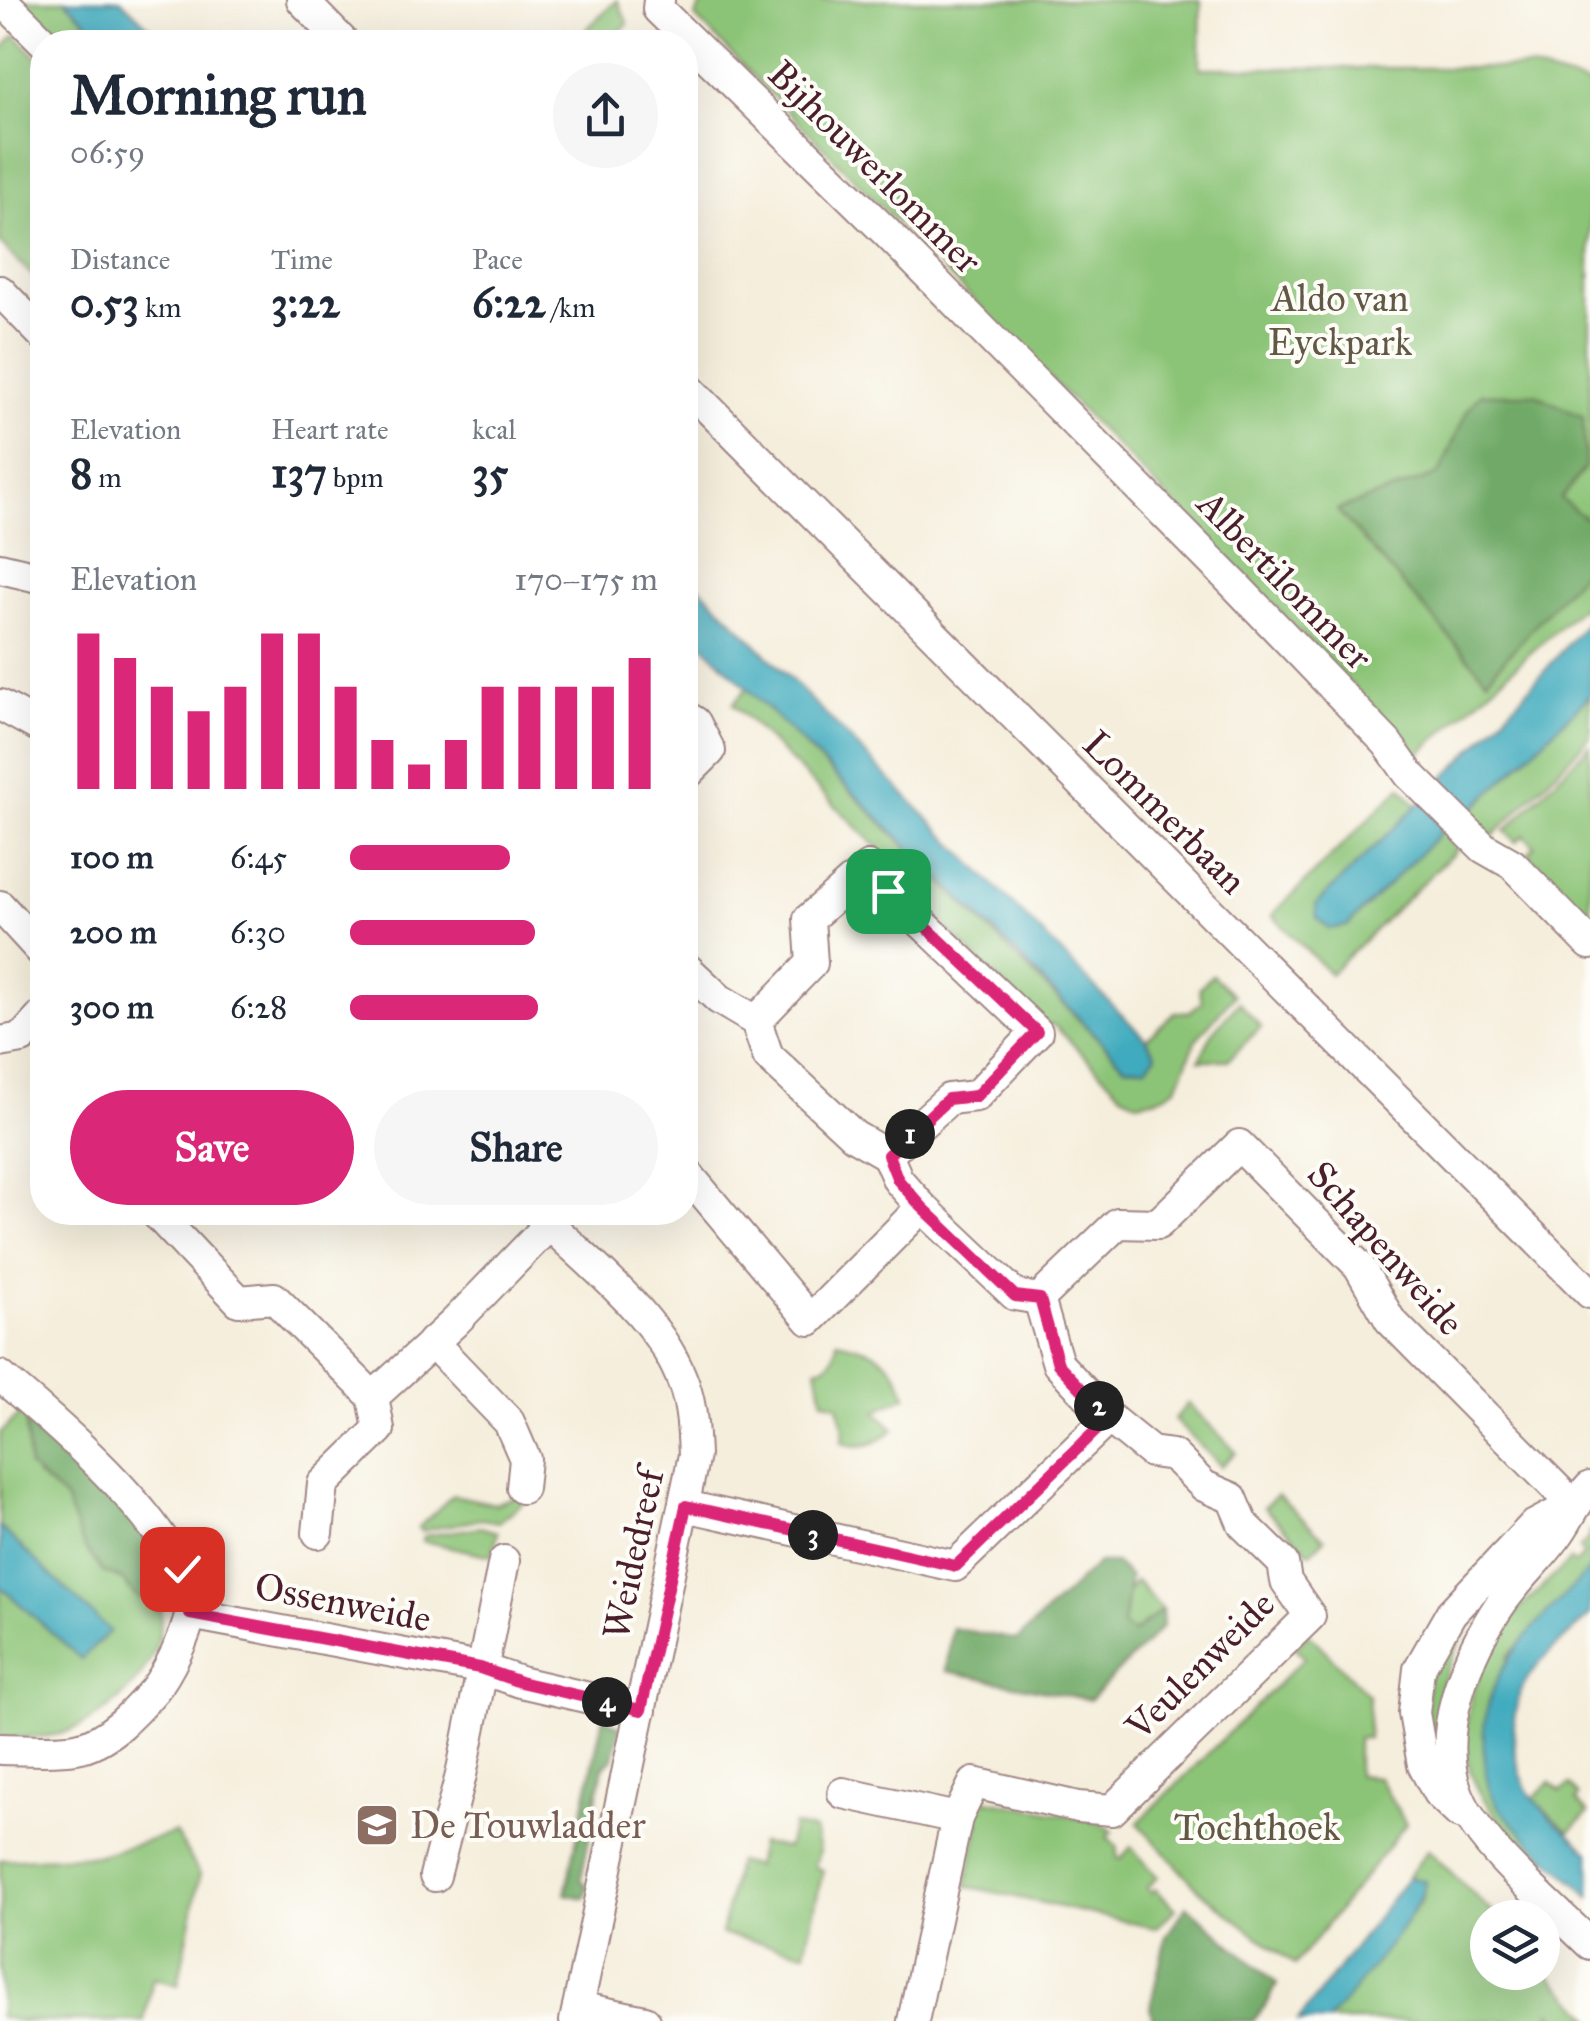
<!DOCTYPE html>
<html lang="en">
<head>
<meta charset="utf-8">
<style>
  :root { --surface:#fff; --page:#f6f6f7; --text:#1f2937; --muted:#747a83; --accent:#db2777 }
  body { margin:0; font-family:"IM FELL Great Primer",serif; background:var(--page); color:var(--text); height:100vh; display:flex; flex-direction:column; font-size:38px; white-space:nowrap }
  * { box-sizing:border-box; margin:0 }
  p { font-size:32px; color:var(--muted) }
  .icon { flex:none; width:55px; height:55px; fill:none; stroke:currentColor; stroke-width:2; stroke-linecap:round; stroke-linejoin:round }
  .map { position:relative; flex:1; overflow:hidden }
  .details { position:absolute; left:30px; top:30px; width:668px; height:1195px; display:flex; flex-direction:column; background:var(--surface); border-radius:40px; box-shadow:0 10px 40px #0002 }
  .details>* { flex:none }
  .tools { position:absolute; left:1470px; top:1900px; display:grid; gap:20px }
  .tools a { display:grid; place-items:center; width:90px; height:90px; border-radius:50%; background:var(--surface); box-shadow:0 10px 40px #0002; font-size:50px }
  .pin { position:absolute; display:grid; place-items:center; width:85px; height:85px; color:#fff; margin:-42px; border-radius:20px; box-shadow:0 5px 15px #0006 }
  .km { position:absolute; width:50px; height:50px; margin:-25px; border-radius:50%; background:#222; color:#fff; font-size:28px; line-height:50px; text-align:center }
  .round { display:grid; place-items:center; flex:none; width:105px; height:105px; border-radius:52px; background:var(--page) }
  .overview { display:flex; align-items:center; justify-content:space-between; height:170px; padding:0 40px }
  h1 { font-size:55px; font-weight:700; line-height:75px }
  .figures { display:grid; grid-template-columns:repeat(3,1fr); gap:15px; height:170px; padding:10px 40px }
  .figures div { display:grid; align-content:center }
  .figures b { font-size:42px; font-weight:700 }
  .figures small { font-size:28px; font-weight:400 }
  .figures p { font-size:28px }
  .chart { height:280px; padding:20px 40px }
  .chart p { display:flex; justify-content:space-between }
  .chart svg { width:100%; height:180px; margin-top:10px; stroke:var(--accent); stroke-width:6 }
  .button { display:flex; gap:20px; margin-top:auto; padding:20px 40px }
  .button a { flex:1; height:115px; border-radius:60px; background:var(--accent); color:#fff; font-size:40px; font-weight:700; line-height:115px; text-align:center }
  .button a+a { background:var(--page); color:var(--text) }
  ul { padding:0 40px; list-style:none; font-size:32px }
  li { display:grid; grid-template-columns:160px 120px 1fr; align-items:center; height:75px }
  li i { height:25px; border-radius:12px; background:var(--accent) }
  .map>svg:first-child { display:block }
  .green { fill:#8cc477; stroke:#6b7251; stroke-width:2.5 }
  .forest { fill:#71aa68; stroke:#5e644a; stroke-width:2.5 }
  .water { fill:#3fabbe; stroke:#446574; stroke-width:2.5 }
  .lines { fill:none; stroke-linecap:round; stroke-linejoin:round }
  .minor-casing { stroke:#a08684; stroke-width:34 }
  .minor { stroke:#fff; stroke-width:30 }
  .route-casing { stroke:#fff; stroke-width:20 }
  .route { stroke:#db2777; stroke-width:12 }
  .labels { text-anchor:middle; dominant-baseline:central; stroke-width:8; stroke-linejoin:round; paint-order:stroke }
  .street-label { font-size:38px; fill:#4a1f2b; stroke:#fdfcf7 }
  .park-label { font-size:38px; fill:#615946; stroke:#fdfcf7 }
  .education-label { font-size:38px; fill:#785e54; stroke:#fdfcf7; text-anchor:start }
</style>
</head>
<body>
<div class="map">
<svg width="1590" height="2021" viewBox="0 0 1590 2021">
  <rect width="100%" height="100%" fill="#fdfcf7"/>
  <filter id="ink" filterUnits="userSpaceOnUse"><feTurbulence type="fractalNoise" baseFrequency=".01" numOctaves="2"/><feDisplacementMap in="SourceGraphic" scale="20" xChannelSelector="R" yChannelSelector="G"/><feConvolveMatrix kernelMatrix="1 2 1 2 8 2 1 2 1" color-interpolation-filters="sRGB"/></filter>
  <filter id="wash" filterUnits="userSpaceOnUse"><feTurbulence type="fractalNoise" baseFrequency=".0048" numOctaves="4" result="noise"/><feDisplacementMap in="SourceGraphic" scale="40" xChannelSelector="R" yChannelSelector="G"/><feGaussianBlur stdDeviation="2.25" result="paint"/><feColorMatrix in="noise" values="0 0 0 0 0 0 0 0 0 0 0 0 0 0 0 0 0 1.4 0 .05"/><feComposite in="paint" operator="in"/></filter>
  <g filter="url(#wash)">
    <rect width="100%" height="100%" fill="#f5eedc"/>
    <!-- green -->
    <g class="green">
      <path d="M28 0H65L107 42H51L22 15Z"/>
      <path d="M617 0 628 24 609 42H573Z"/>
      <path d="M704 0H1201L1200 68H1528L1590 85V599L1419 754 695 17Z"/>
      <path d="M15 35 42 62V285L0 243V52Z"/>
      <path d="M747 688 1125 1066 1146 1067 1155 1055 1146 1039 1175 1012H1190L1202 1002 1199 988 1212 975 1234 995 1196 1040 1177 1087 1159 1098 1137 1102 1122 1094 1055 1026 1041 1023 878 859V848L733 704Z"/>
      <path d="M1590 695V737L1492 837 1467 815Z"/>
      <path d="M1590 745V918L1527 854 1535 846 1524 835 1516 842 1505 831Z"/>
      <path d="M1401 787 1417 806 1316 904 1347 926 1443 830 1458 848 1330 974 1272 915Z"/>
      <path d="M1239 1002 1261 1027 1228 1060H1199L1213 1032Z"/>
      <path d="M837 1341C872 1348 897 1359 906 1396L876 1411 894 1429C879 1443 862 1451 842 1442L844 1430 838 1405 823 1400 817 1368C833 1365 835 1356 837 1341Z"/>
      <path d="M1188 1403 1236 1452 1221 1466 1174 1420Z"/>
      <path d="M25 1409 37 1476 65 1499 103 1572C123 1577 144 1599 161 1612 160 1623 160 1634 157 1643 145 1683 101 1721 63 1733 42 1739 21 1737 0 1737V1586L81 1659 109 1631 0 1527V1433Z"/>
      <path d="M453 1495 495 1504 517 1496 525 1501 499 1522 481 1519 422 1531 418 1528Z"/>
      <path d="M1277 1495 1325 1539 1310 1553 1264 1507Z"/>
      <path d="M480 1527 498 1532 492 1556 423 1541 424 1536Z"/>
      <path d="M1590 1530V1569L1508 1656 1488 1787 1502 1810 1548 1856 1539 1863C1482 1804 1445 1767 1477 1681 1481 1670 1484 1655 1490 1645 1510 1614 1544 1587 1570 1560L1575 1564 1584 1554 1579 1549 1588 1539Z"/>
      <path d="M1510 1560C1485 1603 1448 1650 1439 1699 1435 1722 1439 1746 1442 1769L1424 1740 1428 1666Z"/>
      <path d="M1136 1581 1162 1610 1133 1633 1123 1626 1128 1591Z"/>
      <path d="M1309 1634 1369 1696 1368 1738H1357V1775L1378 1777 1406 1824 1295 1965 1200 1891 1138 1823 1305 1657 1295 1647Z"/>
      <path d="M1550 1782 1561 1792 1570 1785 1579 1796 1576 1801 1588 1813 1569 1832 1533 1799Z"/>
      <path d="M988 1800 1101 1822 1113 1832 1107 1837 1118 1847 1117 1858H1121L1131 1847 1158 1877 1147 1888 1151 1893 1155 1889 1176 1909 1155 1928 966 1886 979 1822 964 1819 979 1801Z"/>
      <path d="M793 1825 814 1830 819 1850 815 1867 823 1870 805 1952 721 1934 737 1862 755 1866 760 1843 787 1848Z"/>
      <path d="M175 1833 200 1874 178 1985 153 1978 144 2021H20L0 2017V1860L99 1855Z"/>
      <path d="M1428 1850 1497 1917 1488 1918V1972H1542L1543 1968 1590 2016V2021H1561L1551 2012V2021H1328L1421 1901 1425 1882 1408 1877Z"/>
    </g>
    <!-- forest -->
    <g class="forest">
      <path d="M1480 394H1535L1583 417 1585 467 1561 499 1590 522V563L1487 679 1337 510 1439 474 1467 411Z"/>
      <path d="M25 1409C58 1440 137 1505 152 1544 161 1565 161 1589 161 1612L133 1593 120 1578 103 1572 84 1547 65 1499 29 1467Z"/>
      <path d="M1098 1563H1115L1130 1577 1123 1626 1133 1633 1162 1610 1163 1626 1090 1700 946 1671 952 1628 1017 1640Z"/>
      <path d="M603 1717 620 1727 613 1759 603 1767 581 1880 588 1887 585 1898 565 1894Z"/>
      <path d="M1187 1906 1277 1984 1269 2001 1253 2021H1153L1150 2008 1166 1936Z"/>
    </g>
    <!-- water -->
    <g class="water">
      <path d="M65 0H121L165 42H107Z"/>
      <path d="M685 572 1146 1039 1156 1055 1146 1067 1125 1066 1015 952 685 627Z"/>
      <path d="M1590 617V695L1467 815 1443 830 1347 926 1329 929 1317 918 1316 904C1411 812 1507 720 1590 617Z"/>
      <path d="M0 1527 110 1631 81 1659 0 1586Z"/>
      <path d="M1590 1569V1615C1571 1634 1546 1653 1530 1675 1506 1707 1510 1768 1534 1799 1549 1819 1572 1835 1590 1853V1897C1561 1869 1528 1842 1502 1811 1488 1794 1485 1775 1484 1754 1477 1669 1537 1626 1590 1569Z"/>
      <path d="M1408 1877 1425 1881C1427 1906 1348 1996 1328 2021H1298Z"/>
    </g>
  </g>
  <g filter="url(#ink)">
    <g class="lines">
      <!-- minor casing -->
      <g class="minor-casing">
        <g id="minor">
          <path d="M2 0 44 42"/>
          <path d="M302 0 343 42"/>
          <path d="M659 0 658 9 885 231 1234 584 1387 743 1409 774 1484 848 1512 864 1590 944"/>
          <path d="M0 291 42 334"/>
          <path d="M685 385 1590 1293"/>
          <path d="M0 568 42 578"/>
          <path d="M0 705 42 728"/>
          <path d="M685 716 695 722 710 751 685 776"/>
          <path d="M0 906 42 952"/>
          <path d="M685 967 719 999 756 1021 768 1056 854 1136 887 1155"/>
          <path d="M756 1021 812 963 809 919 868 867 888 891 1037 1032 976 1096 949 1099 887 1155"/>
          <path d="M0 1042 22 1038 42 1016"/>
          <path d="M887 1155 898 1180 922 1207 1015 1295 1039 1299"/>
          <path d="M685 1171 810 1320 922 1207"/>
          <path d="M155 1212 239 1301 274 1298 373 1397"/>
          <path d="M537 1212C588 1265 659 1313 684 1385 692 1407 693 1432 694 1455L575 2021"/>
          <path d="M1039 1299 1118 1223 1158 1224 1239 1145 1359 1266 1390 1320 1573 1505"/>
          <path d="M432 1342 509 1422 525 1459 522 1488"/>
          <path d="M0 1376C52 1419 199 1543 190 1614 187 1635 167 1674 154 1690 135 1712 107 1743 76 1748 52 1752 24 1749 0 1749"/>
          <path d="M1590 1487C1573 1505 1570 1519 1556 1537 1539 1560 1518 1579 1502 1602 1468 1651 1435 1729 1456 1789 1474 1843 1549 1903 1590 1944"/>
          <path d="M685 1506 955 1566 1109 1418"/>
          <path d="M318 1533 323 1484 379 1429 373 1397 454 1323 549 1225"/>
          <path d="M190 1614 480 1668 520 1682 641 1710"/>
          <path d="M843 1793 957 1818"/>
          <path d="M1459 1813 1438 1793 1423 1765 1414 1713 1419 1669 1451 1613 1533 1526 1573 1505"/>
          <path d="M435 1876 461 1775 504 1561"/>
          <path d="M578 2007 645 2021"/>
          <path d="M913 2021 957 1818 974 1783 1078 1807 1112 1810 1310 1616 1286 1581 1283 1563 1243 1524 1232 1498 1204 1486 1173 1455 1151 1452 1109 1418 1058 1364 1039 1299"/>
        </g>
      </g>
      <!-- minor -->
      <use href="#minor" class="minor"/>
    </g>
  </g>
  <g class="lines" filter="url(#ink)">
    <!-- route casing -->
    <g class="route-casing">
      <path id="route" d="M182 1569 190 1614 480 1668 520 1682 641 1710 686 1506 956 1566 1109 1418 1058 1364 1040 1299 1015 1296 922 1207 898 1180 888 1155 948 1099 976 1096 1037 1032 888 891"/>
    </g>
    <!-- route -->
    <use href="#route" class="route"/>
  </g>
  <!-- icons -->
  <defs>
    <g id="school-square" transform="scale(2.25)"><rect x="-9" y="-9" width="18" height="18" rx="4" fill="#8d6e63" stroke="#fdfcf7"/><path d="M0-5L7-2L0 1L-7-2ZM-4 1L0 2.5L4 1V4Q0 6-4 4Z" fill="#fff"/></g>
  </defs>
  <g fill-rule="evenodd">
    <use href="#school-square" x="377" y="1825"/>
  </g>
  <g class="labels">
    <!-- street labels -->
    <g class="street-label">
      <text transform="translate(875 167) rotate(45)">Bijhouwerlommer</text>
      <text transform="translate(1285 580) rotate(46)">Albertilommer</text>
      <text transform="translate(1165 812) rotate(45)">Lommerbaan</text>
      <text transform="translate(1386 1248) rotate(49)">Schapenweide</text>
      <text transform="translate(633 1554) rotate(-78)">Weidedreef</text>
      <text transform="translate(343 1602) rotate(11)">Ossenweide</text>
      <text transform="translate(1200 1665) rotate(-45)">Veulenweide</text>
    </g>
    <!-- park labels -->
    <g class="park-label">
      <text x="1340" y="298">Aldo van<tspan x="1340" dy="44">Eyckpark</tspan></text>
      <text x="1257" y="1827">Tochthoek</text>
    </g>
    <!-- education labels -->
    <g class="education-label">
      <text x="410" y="1825">De Touwladder</text>
    </g>
  </g>
</svg>
<div class="tools">
<a><svg class="icon" aria-label="layers" viewBox="0 0 24 24"><path d="M12 4l9 5-9 5-9-5zM3 14l9 5 9-5"/></svg></a>
</div>
<div class="pin" style="left:888px;top:891px;background:#1e9e55"><svg class="icon" aria-label="arrive" viewBox="0 0 24 24"><path d="M6 21V4h12l-3 4 3 4H6"/></svg></div>
<div class="pin" style="left:182px;top:1569px;background:#d93025"><svg class="icon" aria-label="check" viewBox="0 0 24 24"><path d="M5 12l5 5 9-10"/></svg></div>
<b class="km" style="left:910px;top:1134px">1</b>
<b class="km" style="left:1099px;top:1406px">2</b>
<b class="km" style="left:813px;top:1535px">3</b>
<b class="km" style="left:607px;top:1702px">4</b>
<section class="details">
<div class="overview"><div><h1>Morning run</h1><p>06:59</p></div><a class="round"><svg class="icon" aria-label="share" viewBox="0 0 24 24"><path d="M12 15V3M7 8l5-5 5 5M5 13v7h14v-7"/></svg></a></div>
<div class="figures">
<div><p>Distance</p><b>0.53<small> km</small></b></div>
<div><p>Time</p><b>3:22</b></div>
<div><p>Pace</p><b>6:22<small> /km</small></b></div>
</div>
<div class="figures">
<div><p>Elevation</p><b>8<small> m</small></b></div>
<div><p>Heart rate</p><b>137<small> bpm</small></b></div>
<div><p>kcal</p><b>35</b></div>
</div>
<div class="chart"><p><span>Elevation</span>170–175 m</p>
<svg viewBox="0 0 160 44" preserveAspectRatio="none"><path d="M5 44V6M15 44V12M25 44V19M35 44V25M45 44V19M55 44V6M65 44V6M75 44V19M85 44V32M95 44V38M105 44V32M115 44V19M125 44V19M135 44V19M145 44V19M155 44V12"/></svg>
</div>
<ul>
<li><b>100 m</b>6:45<i style="width:52%"></i></li>
<li><b>200 m</b>6:30<i style="width:60%"></i></li>
<li><b>300 m</b>6:28<i style="width:61%"></i></li>
</ul>
<div class="button"><a>Save</a><a>Share</a></div>
</section>
</div>
</body>
</html>
